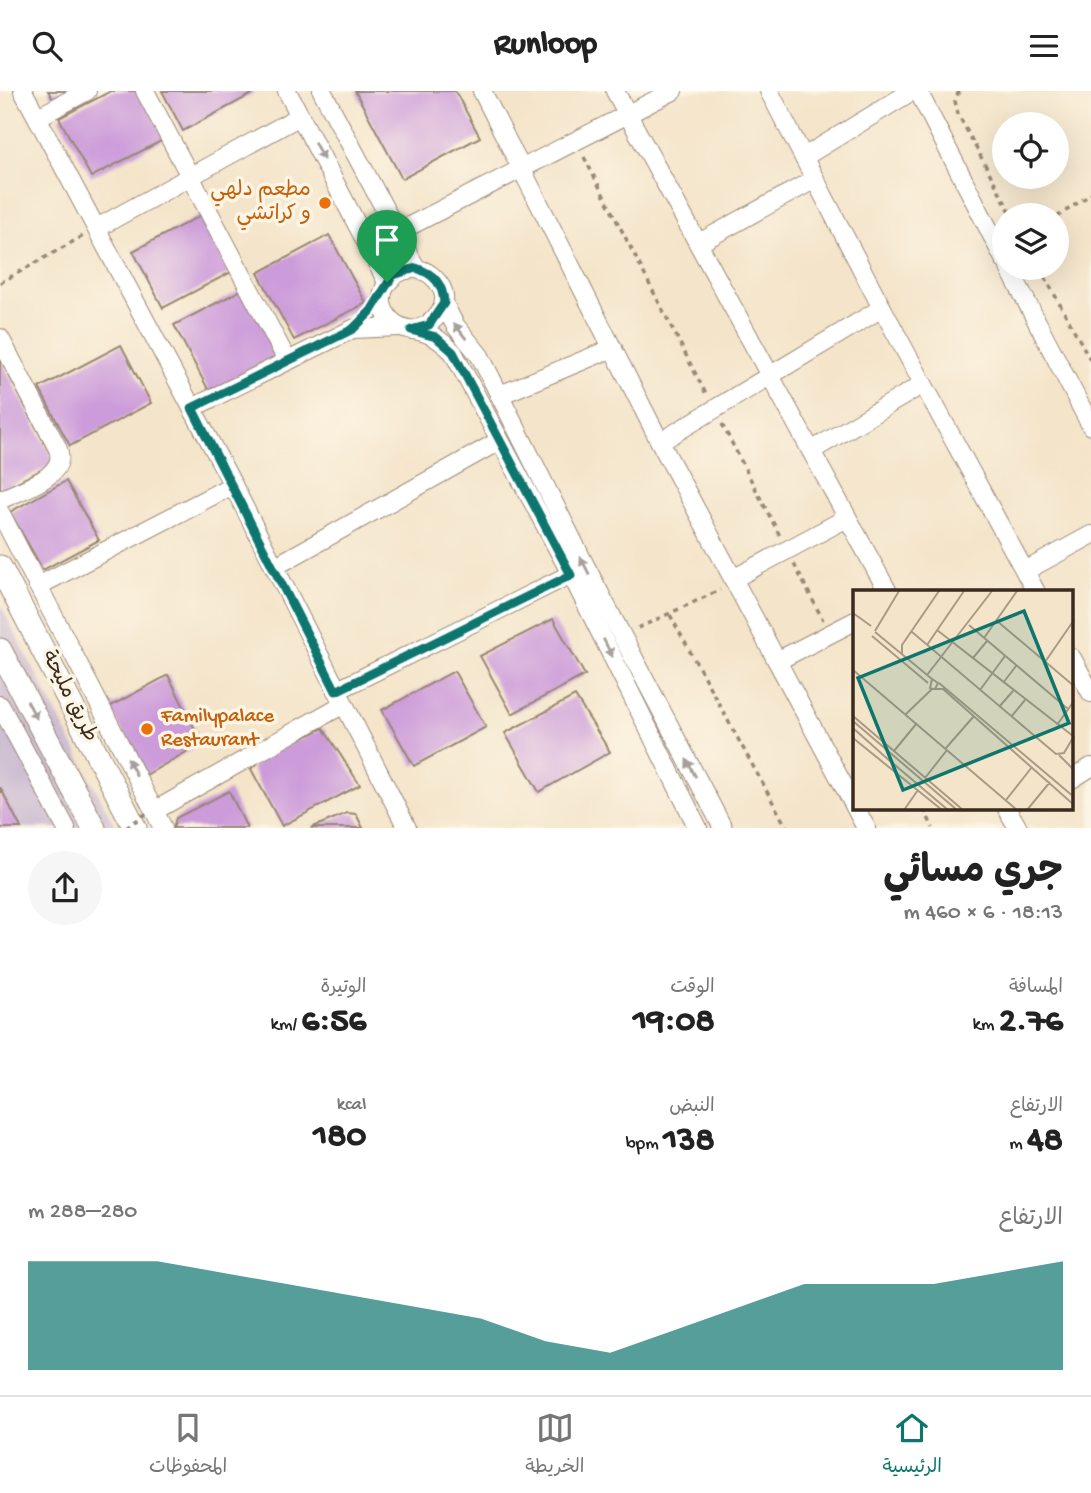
<!DOCTYPE html>
<html lang="ar">
<head>
<meta charset="utf-8">
<style>
  :root { --surface:#fff; --page:#f6f6f6; --text:#222; --muted:#767676; --line:#e0e0e0; --accent:#0f766e }
  body { margin:0; font-family:"Gochi Hand","Playpen Sans Arabic",sans-serif; background:var(--page); color:var(--text); direction:rtl; height:100vh; display:flex; flex-direction:column; font-size:26px; white-space:nowrap }
  * { box-sizing:border-box; margin:0 }
  p { font-size:23px; color:var(--muted) }
  .icon { flex:none; width:38px; height:38px; fill:none; stroke:currentColor; stroke-width:2; stroke-linecap:round; stroke-linejoin:round }
  .map { position:relative; height:737px; overflow:hidden; direction:ltr }
  .side { display:flex; flex-direction:column; background:var(--surface); flex:1 }
  .side>* { flex:none }
  .fabs { position:absolute; left:992px; top:21px; display:grid; gap:14px }
  .fabs a { display:grid; place-items:center; width:77px; height:77px; border-radius:50%; background:var(--surface); box-shadow:0 7px 28px #0002; font-size:35px }
  .pin { position:absolute; display:grid; place-items:center; width:60px; height:60px; color:#fff; margin:-72px -30px; border-radius:50% 50% 50% 0; rotate:-45deg; box-shadow:0 0 7px #0007 }
  .pin .icon { rotate:45deg }
  .round { display:grid; place-items:center; flex:none; width:74px; height:74px; border-radius:37px; background:var(--page) }
  .head { display:flex; align-items:center; justify-content:space-between; height:119px; padding:0 28px }
  h1 { font-size:38px; font-weight:700; line-height:52px }
  .metrics { display:grid; grid-template-columns:repeat(3,1fr); gap:10px; height:119px; padding:7px 28px }
  .metrics div { display:grid; align-content:center }
  .metrics b { font-size:35px; font-weight:700 }
  .metrics small { font-size:19px; font-weight:400 }
  .metrics p { font-size:19px }
  .chart { height:196px; padding:14px 28px }
  .chart p { display:flex; justify-content:space-between }
  .chart svg { width:100%; height:126px; margin-top:7px; fill:var(--accent); opacity:.7 }
  header { display:flex; justify-content:space-between; align-items:center; height:91px; padding:0 28px; background:var(--surface); font-size:32px; font-weight:700 }
  .dock { display:flex; justify-content:space-around; align-items:center; height:98px; border-top:2px solid var(--line); background:var(--surface); font-size:19px; color:var(--muted) }
  .dock a { display:grid; justify-items:center; gap:4px }
  .dock .active { color:var(--accent) }
  .map>svg:first-child { display:block }
  .industrial { fill:#cdbed2 }
  .building { fill:#cc9bda }
  .lines { fill:none; stroke-linecap:round; stroke-linejoin:round }
  .minor-casing { stroke:#988774; stroke-width:20 }
  .major-casing { stroke:#988774; stroke-width:25 }
  .path { stroke:#988774; stroke-width:3.5; stroke-dasharray:5 5; stroke-linecap:butt }
  .minor { stroke:#fff; stroke-width:18 }
  .major { stroke:#fff; stroke-width:23 }
  .path-bridge { stroke:#988774; stroke-width:3.5; stroke-dasharray:5 5; stroke-linecap:butt }
  .oneway { fill:#a79f9a }
  .route-casing { stroke:#fff; stroke-width:14 }
  .route { stroke:#0f766e; stroke-width:9 }
  .food-dot { fill:#e8710a; stroke:#fcf5e5; stroke-width:2.5 }
  .labels { text-anchor:middle; dominant-baseline:central; stroke-width:7; stroke-linejoin:round; paint-order:stroke }
  .food-label { font-size:21px; fill:#c56008; stroke:#fcf5e5; text-anchor:end }
  .street-label { font-size:21px; fill:#3b2a1e; stroke:#fcf5e5 }
  .inset-road { fill:none; stroke:#aa9a85; stroke-width:2 }
  .view { fill:#0f766e; fill-opacity:0.15; stroke:#0f766e; stroke-width:3.5 }
  .inset-edge { fill:none; stroke:#3b2a1e; stroke-width:3.5 }
</style>
</head>
<body>
<header><svg class="icon" aria-label="menu" viewBox="0 0 24 24"><path d="M4 6h16M4 12h16M4 18h16"/></svg>Runloop<svg class="icon" aria-label="search" viewBox="0 0 24 24"><circle cx="10" cy="10" r="6"/><path d="M15 15l6 6"/></svg></header>
<div class="map">
<svg width="1091" height="737" viewBox="0 0 1091 737">
  <rect width="100%" height="100%" fill="#fcf5e5"/>
  <filter id="ink" filterUnits="userSpaceOnUse"><feTurbulence type="fractalNoise" baseFrequency=".0143" numOctaves="2"/><feDisplacementMap in="SourceGraphic" scale="14" xChannelSelector="R" yChannelSelector="G"/><feConvolveMatrix kernelMatrix="1 2 1 2 8 2 1 2 1" color-interpolation-filters="sRGB"/></filter>
  <filter id="wash" filterUnits="userSpaceOnUse"><feTurbulence type="fractalNoise" baseFrequency=".00686" numOctaves="4" result="noise"/><feDisplacementMap in="SourceGraphic" scale="28" xChannelSelector="R" yChannelSelector="G"/><feGaussianBlur stdDeviation="1.57" result="paint"/><feColorMatrix in="noise" values="0 0 0 0 0 0 0 0 0 0 0 0 0 0 0 0 0 1.4 0 .05"/><feComposite in="paint" operator="in"/></filter>
  <g filter="url(#wash)">
    <rect width="100%" height="100%" fill="#f4e4c9"/>
    <!-- industrial -->
    <path class="industrial" d="M0 513 116 737H0Z"/>
    <g id="blocks">
      <!-- building -->
      <g class="building">
        <path d="M48 0H73L54 10Z"/>
        <path d="M111 0H140L165 48 91 86 59 27Z"/>
        <path d="M162 0H253L254 2 183 40Z"/>
        <path d="M355 0H455L480 46 402 88Z"/>
        <path d="M205 122 235 179 163 217 133 160Z"/>
        <path d="M329 144 366 212 294 249 258 182Z"/>
        <path d="M245 197 281 265 210 302 174 234Z"/>
        <path d="M121 254 151 312 70 355 39 297Z"/>
        <path d="M0 267 55 372 0 400Z"/>
        <path d="M66 390 99 449 43 479 10 421Z"/>
        <path d="M553 528 585 584 512 623 480 565Z"/>
        <path d="M454 580 486 636 414 675 382 619Z"/>
        <path d="M168 584 202 652 146 684 109 616Z"/>
        <path d="M575 605 610 661 539 701 505 642Z"/>
        <path d="M323 637 360 694 282 735 251 678 267 664Z"/>
        <path d="M0 696 21 737H0Z"/>
        <path d="M229 700 247 737H173L176 727Z"/>
        <path d="M347 722 356 723 363 737H311Z"/>
      </g>
    </g>
  </g>
  <g filter="url(#ink)">
    <use href="#blocks" fill-opacity="0" stroke="#988774" stroke-width="2"/>
    <g class="lines">
      <!-- minor casing -->
      <g class="minor-casing">
        <g id="minor">
          <path d="M23 0 233 394 407 737"/>
          <path d="M145 0 287 269"/>
          <path d="M287 0 387 191"/>
          <path d="M322 0 416 177"/>
          <path d="M482 0 660 351 855 716"/>
          <path d="M615 0 888 501"/>
          <path d="M769 0 882 217 1036 501"/>
          <path d="M918 0 1004 168"/>
          <path d="M38 26 87 0"/>
          <path d="M804 66 912 0"/>
          <path d="M97 137 300 25"/>
          <path d="M396 142 673 0"/>
          <path d="M699 152 815 88"/>
          <path d="M1009 177 1091 335"/>
          <path d="M444 213 455 234 480 265 586 476 723 737"/>
          <path d="M411 239C436 236 456 210 436 189 409 158 362 200 391 229 400 239 414 238 426 242 437 246 445 253 453 261L571 483 698 737"/>
          <path d="M0 247 57 356C71 385 20 399 0 409"/>
          <path d="M500 304 613 257"/>
          <path d="M192 317 353 238 400 236"/>
          <path d="M660 351 882 217"/>
          <path d="M811 360 923 293"/>
          <path d="M0 421 163 737"/>
          <path d="M274 476 499 350"/>
          <path d="M1025 480 1091 444"/>
          <path d="M733 488 847 427"/>
          <path d="M38 495 233 394"/>
          <path d="M1072 567 1091 602"/>
          <path d="M777 570 855 530"/>
          <path d="M336 600 571 483"/>
          <path d="M0 614 66 737"/>
          <path d="M1072 688 1091 676"/>
          <path d="M856 718 866 737"/>
          <path d="M1007 718 1018 737"/>
          <path d="M154 720 342 614"/>
        </g>
      </g>
      <!-- major casing -->
      <g class="major-casing">
        <g id="major">
          <path d="M0 476 135 737"/>
          <path d="M0 559 94 737"/>
        </g>
      </g>
      <!-- path -->
      <g class="path">
        <path d="M959 0 955 10 958 23 1012 124"/>
        <path d="M584 66 707 305"/>
        <path d="M1057 126 1091 103"/>
        <path d="M1040 177 1091 270"/>
        <path d="M0 192 83 145"/>
        <path d="M722 333 780 445"/>
        <path d="M794 473 823 529"/>
        <path d="M670 524 787 737"/>
        <path d="M638 537 720 499"/>
        <path d="M924 718 933 737"/>
      </g>
      <!-- minor -->
      <use href="#minor" class="minor"/>
      <!-- major -->
      <use href="#major" class="major"/>
      <!-- path-bridge -->
      <path class="path-bridge" d="M126 737 147 722"/>
    </g>
    <!-- one-way arrows -->
    <defs><path id="oneway-solid" d="M-6-.8H1V-3.2L6.5 0L1 3.2V.8H-6Z" transform="scale(1.75)"/></defs>
    <g class="oneway">
      <use href="#oneway-solid" transform="translate(319 60) rotate(62)"/>
      <use href="#oneway-solid" transform="translate(460 240) rotate(-128)"/>
      <use href="#oneway-solid" transform="translate(585 475) rotate(-117)"/>
      <use href="#oneway-solid" transform="translate(608 557) rotate(63)"/>
      <use href="#oneway-solid" transform="translate(32 619) rotate(62)"/>
      <use href="#oneway-solid" transform="translate(132 676) rotate(-117)"/>
      <use href="#oneway-solid" transform="translate(691 677) rotate(-118)"/>
    </g>
  </g>
  <g class="lines" filter="url(#ink)">
    <!-- route casing -->
    <g class="route-casing">
      <path id="route" d="M416 177C435 183 443 194 444 212L429 234 411 239 436 246 453 261 571 484 336 600 192 317 353 238 371 220 393 184Z"/>
    </g>
    <!-- route -->
    <use href="#route" class="route"/>
  </g>
  <!-- markers -->
  <g class="food-dot">
    <circle cx="325" cy="112" r="7"/>
    <circle cx="147" cy="638" r="7"/>
  </g>
  <g class="labels">
    <!-- food labels -->
    <g class="food-label">
      <text x="311" y="100">مطعم دلهي<tspan x="311" dy="24">و كراتشي</tspan></text>
      <text x="161" y="626" text-anchor="start">Familypalace<tspan x="161" dy="24">Restaurant</tspan></text>
    </g>
    <!-- street labels -->
    <g class="street-label">
      <text transform="translate(68 606) rotate(63)">طريق مليحة</text>
    </g>
  </g>
  <!-- overview -->
  <g transform="translate(853 499)">
    <rect width="220" height="220" fill="#f4e4c9"/>
    <path class="inset-road" d="M0 23 18 36M144 31 221 96M116 35 215 119M84 40 220 146M22 41 46 1M22 42 79 89M59 42 203 164 211 163 221 146M19 46 75 93M131 48 164 1M74 55 111 1M49 64V55L86 1M120 68 134 51M192 72 221 30M0 80 164 220M74 85 139 1M86 93 221 207M150 93 163 76M82 99 85 93 79 89 77 98 80 99H90L221 215M127 100 152 66M146 117 160 101M53 124 79 99M0 126 110 220M158 127 172 110M0 131 104 220M204 135 221 111M0 138 38 172M0 148 89 220M93 158 121 126M41 161 64 133M206 165 221 180M36 170 95 220M72 188 94 160M153 210 179 177M51 220 65 200M174 220 197 192"/>
    <path class="view" d="M171 21 216 133 50 200 5 88Z"/>
    <rect width="220" height="220" class="inset-edge"/>
  </g>
</svg>
<div class="fabs">
<a><svg class="icon" aria-label="locate" viewBox="0 0 24 24"><circle cx="12" cy="12" r="6"/><path d="M12 2v4M12 18v4M2 12h4M18 12h4"/></svg></a>
<a><svg class="icon" aria-label="layers" viewBox="0 0 24 24"><path d="M12 4l9 5-9 5-9-5zM3 14l9 5 9-5"/></svg></a>
</div>
<div class="pin" style="left:387px;top:191px;background:#1e9e55"><svg class="icon" aria-label="arrive" viewBox="0 0 24 24"><path d="M6 21V4h12l-3 4 3 4H6"/></svg></div>
</div>
<section class="side">
<div class="head"><div><h1>جري مسائي</h1><p>18:13 · 6 × 460 m</p></div><a class="round"><svg class="icon" aria-label="share" viewBox="0 0 24 24"><path d="M12 15V3M7 8l5-5 5 5M5 13v7h14v-7"/></svg></a></div>
<div class="metrics">
<div><p>المسافة</p><b>2.76<small> km</small></b></div>
<div><p>الوقت</p><b>19:08</b></div>
<div><p>الوتيرة</p><b>6:56<small> /km</small></b></div>
</div>
<div class="metrics">
<div><p>الارتفاع</p><b>48<small> m</small></b></div>
<div><p>النبض</p><b>138<small> bpm</small></b></div>
<div><p>kcal</p><b>180</b></div>
</div>
<div class="chart"><p><span>الارتفاع</span>280–288 m</p>
<svg viewBox="0 0 160 44" preserveAspectRatio="none"><path d="M0 44V6L10 6L20 6L30 10L40 14L50 18L60 22L70 26L80 34L90 38L100 30L110 22L120 14L130 14L140 14L150 10L160 6V44z"/></svg>
</div>
</section>
<nav class="dock">
<a class="active"><svg class="icon" aria-label="home" viewBox="0 0 24 24"><path d="M3 11l9-7 9 7M6 9v11h12V9"/></svg>الرئيسية</a>
<a><svg class="icon" aria-label="map" viewBox="0 0 24 24"><path d="M3 6l6-2 6 2 6-2v14l-6 2-6-2-6 2zM9 4v14M15 6v14"/></svg>الخريطة</a>
<a><svg class="icon" aria-label="saved" viewBox="0 0 24 24"><path d="M7 4h10v16l-5-4-5 4z"/></svg>المحفوظات</a>
</nav>
</body>
</html>
